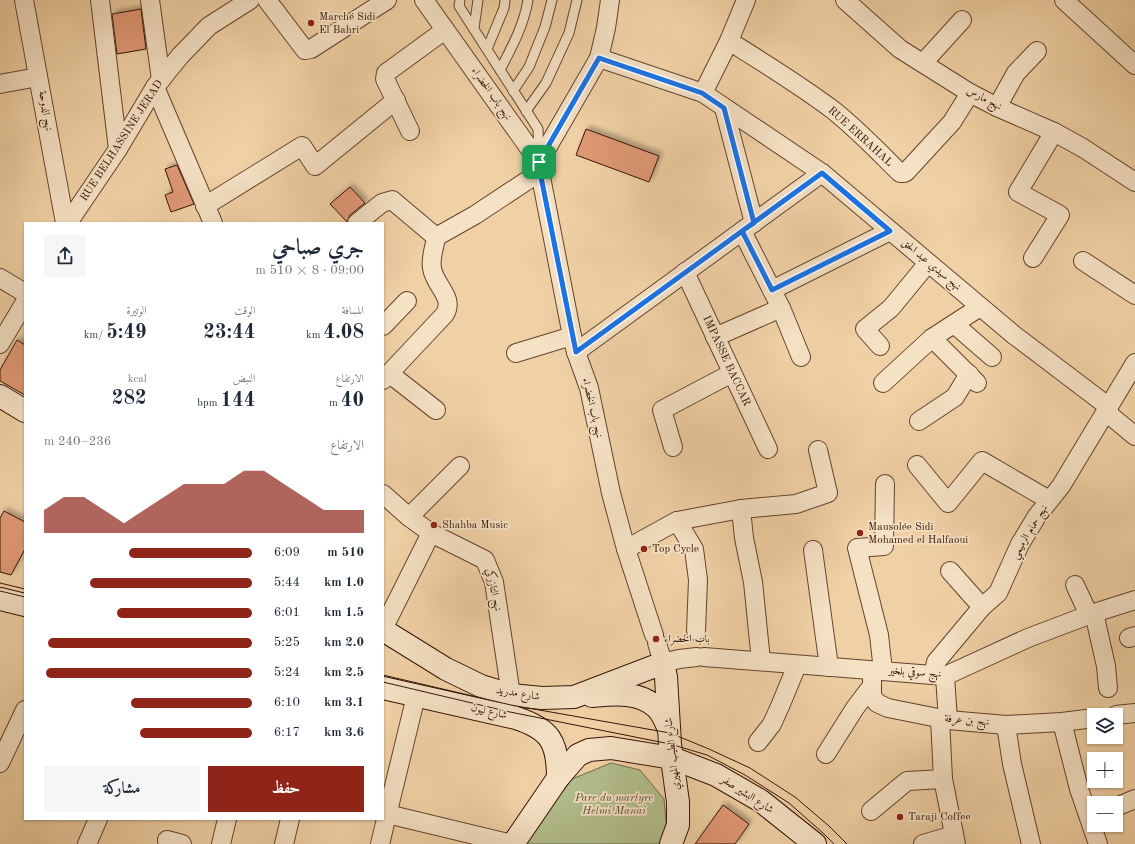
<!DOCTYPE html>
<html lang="ar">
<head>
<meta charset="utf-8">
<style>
  :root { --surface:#fff; --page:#f6f6f7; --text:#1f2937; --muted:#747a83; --accent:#8f2418 }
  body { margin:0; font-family:"Old Standard TT",Amiri,serif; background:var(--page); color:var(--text); direction:rtl; height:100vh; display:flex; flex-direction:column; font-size:15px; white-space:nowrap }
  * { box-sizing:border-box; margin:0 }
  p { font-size:13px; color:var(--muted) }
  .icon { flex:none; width:22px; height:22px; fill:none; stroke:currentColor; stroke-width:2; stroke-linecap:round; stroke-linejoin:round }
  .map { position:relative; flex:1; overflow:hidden; direction:ltr }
  .sheet { position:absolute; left:24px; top:222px; width:360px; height:598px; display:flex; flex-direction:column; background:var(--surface); border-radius:0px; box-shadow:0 1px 3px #0004; direction:rtl }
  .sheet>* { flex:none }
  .buttons { position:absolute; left:1087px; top:708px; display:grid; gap:8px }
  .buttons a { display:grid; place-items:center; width:36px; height:36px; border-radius:0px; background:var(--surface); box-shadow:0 1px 3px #0004; font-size:20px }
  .pin { position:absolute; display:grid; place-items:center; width:34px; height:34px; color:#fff; margin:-17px; border-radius:8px; box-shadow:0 2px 6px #0006 }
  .round { display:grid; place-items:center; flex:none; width:42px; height:42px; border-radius:0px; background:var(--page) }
  .overview { display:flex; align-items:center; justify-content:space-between; height:68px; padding:0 20px }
  h1 { font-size:22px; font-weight:800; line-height:30px }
  .stats { display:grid; grid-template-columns:repeat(3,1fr); gap:6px; height:68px; padding:4px 20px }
  .stats div { display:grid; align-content:center }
  .stats b { font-size:20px; font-weight:800 }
  .stats small { font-size:11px; font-weight:400 }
  .stats p { font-size:11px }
  .chart { height:112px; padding:8px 20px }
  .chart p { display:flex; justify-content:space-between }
  .chart svg { width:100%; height:72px; margin-top:4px; fill:var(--accent); opacity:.7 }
  .cta { display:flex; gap:8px; margin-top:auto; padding:8px 20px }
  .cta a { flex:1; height:46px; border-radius:0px; background:var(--accent); color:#fff; font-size:16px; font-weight:800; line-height:46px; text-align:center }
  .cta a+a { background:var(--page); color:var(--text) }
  ul { padding:0 20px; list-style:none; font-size:13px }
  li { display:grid; grid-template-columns:64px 48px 1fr; align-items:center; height:30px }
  li i { height:10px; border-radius:5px; background:var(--accent) }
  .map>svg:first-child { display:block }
  .green { fill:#b2bd8c; stroke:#746848 }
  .building { fill:#df9875; stroke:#361405; filter:url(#shadow) }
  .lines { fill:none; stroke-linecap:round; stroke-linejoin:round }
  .lane-casing { stroke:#64432d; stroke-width:11 }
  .street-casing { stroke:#64432d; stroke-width:20 }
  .secondary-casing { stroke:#361405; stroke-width:24 }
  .lane { stroke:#f5e1c4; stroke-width:9 }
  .street { stroke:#f5e1c4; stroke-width:18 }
  .secondary { stroke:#f5e1c4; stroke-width:22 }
  .tram { stroke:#361405; stroke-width:1 }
  .route-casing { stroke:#fff; stroke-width:8 }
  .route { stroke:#1a73e8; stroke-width:5 }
  .poi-dot { fill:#8f2418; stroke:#f5e1c4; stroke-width:1.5 }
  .labels { text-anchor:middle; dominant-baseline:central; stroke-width:3.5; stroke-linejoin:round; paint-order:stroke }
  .poi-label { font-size:11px; fill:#361405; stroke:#f5e1c4; text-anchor:start }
  .street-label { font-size:11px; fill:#361405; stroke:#f5e1c4 }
  .park-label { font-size:11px; font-style:italic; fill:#5b472e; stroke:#f5e1c4 }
</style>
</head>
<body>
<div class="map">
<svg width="1135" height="844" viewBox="0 0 1135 844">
  <defs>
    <filter id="shadow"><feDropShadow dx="3.5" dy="-3.5" stdDeviation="2" flood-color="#0004"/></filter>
  </defs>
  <rect width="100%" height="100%" fill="#f0d1a5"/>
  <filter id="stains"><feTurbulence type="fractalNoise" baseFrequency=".005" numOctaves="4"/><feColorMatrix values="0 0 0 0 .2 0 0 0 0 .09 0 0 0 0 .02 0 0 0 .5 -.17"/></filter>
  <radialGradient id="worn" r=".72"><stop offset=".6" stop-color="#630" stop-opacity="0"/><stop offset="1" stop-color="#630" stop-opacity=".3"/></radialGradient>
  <!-- green -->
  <path class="green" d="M611 763 640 770 664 799 667 833 658 844H524L572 779Z"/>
  <!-- building -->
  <g class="building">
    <path d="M141 9 146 49 117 54 112 14Z"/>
    <path d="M586 129 659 156 649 182 576 155Z"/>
    <path d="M177 165 194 204 171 212 165 195 173 192 165 169Z"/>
    <path d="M350 187 365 203 350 215 347 222 330 204Z"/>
    <path d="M17 340 25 345V395L0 381V370Z"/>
    <path d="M4 511 25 522V549L11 575 0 572V518Z"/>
    <path d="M723 805 749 824 735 844H695Z"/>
  </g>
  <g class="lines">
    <!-- lane casing -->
    <g class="lane-casing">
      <g id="lane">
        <path d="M460 0 459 6 538 129 539 157"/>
        <path d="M474 28 478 0"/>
        <path d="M487 49 504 8 505 0"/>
        <path d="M500 70C512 47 524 25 528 0"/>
        <path d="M513 91 529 67 545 27 552 0"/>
        <path d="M526 111 546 83 569 33 577 0"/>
      </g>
    </g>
    <!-- street casing -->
    <g class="street-casing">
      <g id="street">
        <path d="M24 0 65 223"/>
        <path d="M100 0 118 149"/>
        <path d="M150 0 161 80"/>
        <path d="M267 0 305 50 311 49 387 0"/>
        <path d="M424 0 539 162 540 172 572 336 576 352 589 388 611 493 626 549 654 635"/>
        <path d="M845 0 900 49 970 93 997 107 1054 132 1083 148 1135 182"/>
        <path d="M1064 0 1135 65"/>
        <path d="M729 41C764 63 800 85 833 110 857 129 878 151 900 173H904L906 172 952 122 970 93"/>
        <path d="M599 58 703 93 822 173 1014 335 1109 407"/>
        <path d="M923 63 962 20"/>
        <path d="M0 84 38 77"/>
        <path d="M155 87 213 223"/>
        <path d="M703 93 729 41 746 0"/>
        <path d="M997 107 1016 73 1037 51"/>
        <path d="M724 108 754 223"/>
        <path d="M410 131 385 79 386 73 445 30"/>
        <path d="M539 162 599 58 606 28 610 0"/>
        <path d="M205 206 302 146 315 166 396 100"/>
        <path d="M68 223 118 149 155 87 180 56 209 26 250 0"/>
        <path d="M357 223 382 203 392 200 436 237 475 215 540 172"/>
        <path d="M742 231 781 308 801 357"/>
        <path d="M1033 258 1060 215 1018 192 1054 132"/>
        <path d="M1083 261 1135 295"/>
        <path d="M685 272 768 449"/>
        <path d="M0 278 25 293"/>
        <path d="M772 290 890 231"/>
        <path d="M954 324 992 357"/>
        <path d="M383 326 407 301"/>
        <path d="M715 337 781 308"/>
        <path d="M932 338 977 383"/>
        <path d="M0 344 25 302"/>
        <path d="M880 346 865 329 891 308 928 263"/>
        <path d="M576 352 822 173"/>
        <path d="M516 353 572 336"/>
        <path d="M390 374 436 410"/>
        <path d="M383 380 445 314C455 297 434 285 432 268 430 258 435 246 436 237"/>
        <path d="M883 383 932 338 980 307"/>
        <path d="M1106 412 1135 436"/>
        <path d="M919 421 955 397 969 374"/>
        <path d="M673 447 662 410 732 373"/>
        <path d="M917 465 948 503 982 461 1049 500"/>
        <path d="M383 494 409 517 431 533 485 560 494 582 511 695"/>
        <path d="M741 509 744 538 753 582 761 661"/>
        <path d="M409 517 460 466"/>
        <path d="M677 521 694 549 698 580 696 631"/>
        <path d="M626 549 677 521 741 509 796 504 828 493 818 450"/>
        <path d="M813 550 829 667"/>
        <path d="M950 571 982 607"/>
        <path d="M1075 585 1089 615"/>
        <path d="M1094 613 1106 666 1108 688"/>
        <path d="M383 629 431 533"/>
        <path d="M1129 638 1135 636"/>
        <path d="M657 643 663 663 679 659 697 657"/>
        <path d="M704 657 945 676 1028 638 1094 613 1135 600"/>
        <path d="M872 671V696L877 703 888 708 948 720 1006 725 1062 722 1094 718"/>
        <path d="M883 671 879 635 857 548 884 546 885 484"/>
        <path d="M933 675 936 662 982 607 998 593 1020 544 1037 516 1061 486 1135 363"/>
        <path d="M945 676 948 720"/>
        <path d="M1116 715 1135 713"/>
        <path d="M940 719 943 779 956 844"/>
        <path d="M1062 722 1079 789 1098 844"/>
        <path d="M1006 725 1012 764 1031 844"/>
        <path d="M758 742 772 724 781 704 797 665"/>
        <path d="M826 754 855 708 871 687"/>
        <path d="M0 763 25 710"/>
        <path d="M1116 807 1135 799"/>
        <path d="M871 811 907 781 943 779"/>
        <path d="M383 813 512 844"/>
        <path d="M167 840 182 844"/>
        <path d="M87 844 98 819"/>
        <path d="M221 844 227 819"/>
        <path d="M284 844 290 819"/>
        <path d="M380 844 416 696"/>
        <path d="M923 844 954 835"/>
      </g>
    </g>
    <!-- secondary casing -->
    <g class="secondary-casing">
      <g id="secondary">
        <path d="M0 396 25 411"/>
        <path d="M0 599 25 605"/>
        <path d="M383 630 446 669 481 686 511 695 542 698 574 697 663 663 666 677 670 744 678 802V825L671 844"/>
        <path d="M383 688 516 718C550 729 558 742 558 778"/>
        <path d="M592 696C614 694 640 691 657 708 663 714 666 722 669 730"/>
        <path d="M513 844 558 778 578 755 589 750 611 748 672 758 716 775 761 801 815 844"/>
      </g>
    </g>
    <!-- lane -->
    <use href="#lane" class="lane"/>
    <!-- street -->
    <use href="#street" class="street"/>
    <!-- secondary -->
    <use href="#secondary" class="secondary"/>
    <!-- tram -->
    <g class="tram">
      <path d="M0 583 25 589"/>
      <path d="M0 591 25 597"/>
      <path d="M383 675 511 705 670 733 709 749 750 768 795 797 829 826 847 844"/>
      <path d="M383 682 510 712 670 744 707 755 745 775 789 803 823 833 834 844"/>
    </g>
  </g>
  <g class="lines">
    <!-- route casing -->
    <g class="route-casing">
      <path id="route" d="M539 162 540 172 576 352C658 292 740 233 822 173L890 231 772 290 742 231 754 223 724 108 702 93 599 58 539 162"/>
    </g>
    <!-- route -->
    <use href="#route" class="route"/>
  </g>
  <!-- markers -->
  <g class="poi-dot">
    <circle cx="311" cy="23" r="4"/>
    <circle cx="434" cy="525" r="4"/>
    <circle cx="860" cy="533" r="4"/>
    <circle cx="644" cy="549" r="4"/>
    <circle cx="656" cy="639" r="4"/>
    <circle cx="900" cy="817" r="4"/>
  </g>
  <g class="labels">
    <!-- poi labels -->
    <g class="poi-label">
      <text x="319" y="17">Marché Sidi<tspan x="319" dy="13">El Bahri</tspan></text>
      <text x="442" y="525">Shahba Music</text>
      <text x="868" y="527">Mausolée Sidi<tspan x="868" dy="13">Mohamed el Halfaoui</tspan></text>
      <text x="652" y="549">Top Cycle</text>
      <text x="664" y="639">باب الخضراء</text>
      <text x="908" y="817">Taraji Coffee</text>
    </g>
    <!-- street labels -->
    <g class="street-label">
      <text transform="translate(491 94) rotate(55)">نهج باب الخضراء</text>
      <text transform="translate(984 99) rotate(28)">نهج مارس</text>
      <text transform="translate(45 111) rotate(80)">نهج الدوحة</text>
      <text transform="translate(860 137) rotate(42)">RUE ERRAHAL</text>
      <text transform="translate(122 141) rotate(-57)">RUE BELHASSINE JERAD</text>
      <text transform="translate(931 265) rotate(40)">نهج سيدي عبد الحق</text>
      <text transform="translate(726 361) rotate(65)">IMPASSE BACCAR</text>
      <text transform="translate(592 408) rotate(77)">نهج باب الخضراء</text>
      <text transform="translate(1030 532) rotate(-59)">نهج حمام الرميمي</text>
      <text transform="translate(493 590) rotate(78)">نهج التازركي</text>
      <text transform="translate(915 673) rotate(4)">نهج سوقي بلخير</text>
      <text transform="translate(518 694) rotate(9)">شارع مدريد</text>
      <text transform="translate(489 712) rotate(13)">شارع ليون</text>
      <text transform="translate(967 721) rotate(5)">نهج بن عرفة</text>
      <text transform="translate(673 754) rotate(-96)">شارع الطيب المهيري</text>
      <text transform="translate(747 795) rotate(33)">شارع البشير صفر</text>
    </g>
    <!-- park labels -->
    <g class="park-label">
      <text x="614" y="798">Parc du martyre<tspan x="614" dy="13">Helmi Manai</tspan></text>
    </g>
  </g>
  <rect width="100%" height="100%" filter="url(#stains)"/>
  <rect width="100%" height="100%" fill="url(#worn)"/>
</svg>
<div class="buttons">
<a><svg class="icon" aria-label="layers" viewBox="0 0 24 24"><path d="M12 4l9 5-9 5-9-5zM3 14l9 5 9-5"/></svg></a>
<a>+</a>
<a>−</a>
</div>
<div class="pin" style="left:539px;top:162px;background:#1e9e55"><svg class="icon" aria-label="arrive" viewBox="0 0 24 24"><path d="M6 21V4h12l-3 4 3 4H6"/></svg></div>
<section class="sheet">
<div class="overview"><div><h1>جري صباحي</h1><p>09:00 · 8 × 510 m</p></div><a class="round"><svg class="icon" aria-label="share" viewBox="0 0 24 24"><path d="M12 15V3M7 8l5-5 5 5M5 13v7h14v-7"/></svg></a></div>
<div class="stats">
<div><p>المسافة</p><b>4.08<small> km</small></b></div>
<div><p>الوقت</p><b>23:44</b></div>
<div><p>الوتيرة</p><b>5:49<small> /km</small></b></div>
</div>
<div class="stats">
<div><p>الارتفاع</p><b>40<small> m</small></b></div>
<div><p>النبض</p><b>144<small> bpm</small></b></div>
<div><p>kcal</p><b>282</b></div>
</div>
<div class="chart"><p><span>الارتفاع</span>236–240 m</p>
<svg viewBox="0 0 160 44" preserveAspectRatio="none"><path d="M0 44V30L10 22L20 22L30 30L40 38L50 30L60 22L70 14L80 14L90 14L100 6L110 6L120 14L130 22L140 30L150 30L160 30V44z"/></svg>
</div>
<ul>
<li><b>510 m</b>6:09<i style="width:59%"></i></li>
<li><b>1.0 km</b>5:44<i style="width:78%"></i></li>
<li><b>1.5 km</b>6:01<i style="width:65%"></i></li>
<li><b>2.0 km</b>5:25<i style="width:98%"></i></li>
<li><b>2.5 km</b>5:24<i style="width:99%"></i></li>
<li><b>3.1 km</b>6:10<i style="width:58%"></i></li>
<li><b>3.6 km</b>6:17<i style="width:54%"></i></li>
</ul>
<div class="cta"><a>حفظ</a><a>مشاركة</a></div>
</section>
</div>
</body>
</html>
